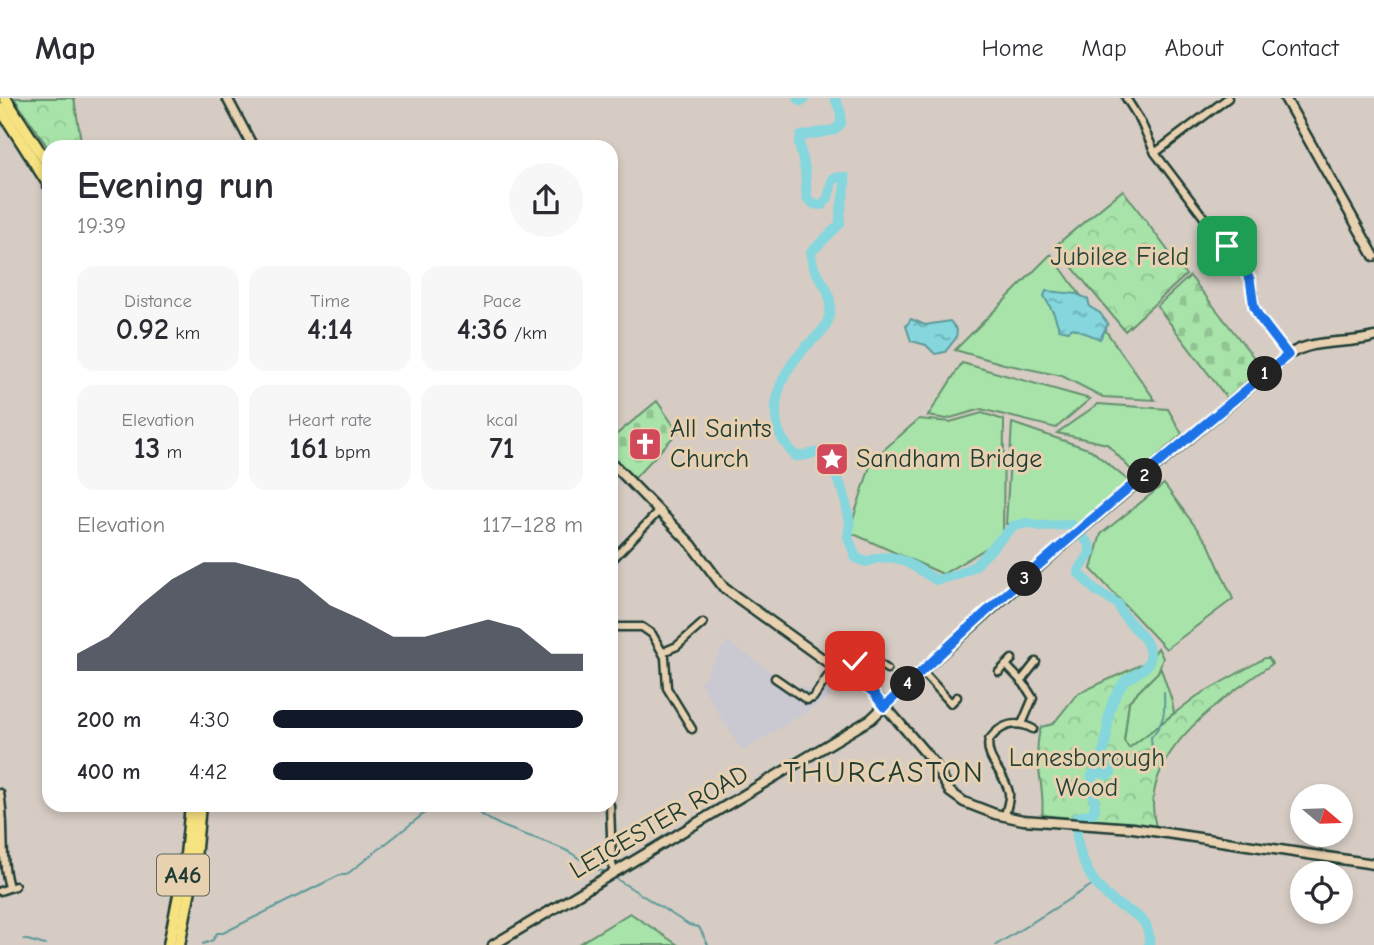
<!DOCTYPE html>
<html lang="en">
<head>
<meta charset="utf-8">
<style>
  :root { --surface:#fff; --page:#f7f7f7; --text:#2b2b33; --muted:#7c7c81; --line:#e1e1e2; --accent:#111827 }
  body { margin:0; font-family:"Comic Neue",sans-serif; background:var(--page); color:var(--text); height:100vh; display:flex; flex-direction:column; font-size:26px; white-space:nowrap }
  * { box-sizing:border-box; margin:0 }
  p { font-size:23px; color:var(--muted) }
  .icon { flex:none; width:38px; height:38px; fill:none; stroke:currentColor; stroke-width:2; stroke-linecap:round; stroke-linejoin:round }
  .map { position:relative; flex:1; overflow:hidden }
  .sheet { position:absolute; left:42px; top:42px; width:576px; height:672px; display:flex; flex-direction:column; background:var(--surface); border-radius:21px; box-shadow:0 4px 10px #0003 }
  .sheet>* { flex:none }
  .needle { width:46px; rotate:109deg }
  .controls { position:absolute; left:1290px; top:686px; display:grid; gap:14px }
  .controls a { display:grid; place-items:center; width:63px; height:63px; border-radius:50%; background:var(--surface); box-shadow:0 4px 10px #0003; font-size:35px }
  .pin { position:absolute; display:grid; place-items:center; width:60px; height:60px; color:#fff; margin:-30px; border-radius:14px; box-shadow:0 4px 10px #0006 }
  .km { position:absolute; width:35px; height:35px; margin:-18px; border-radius:50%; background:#222; color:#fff; font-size:19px; line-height:35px; text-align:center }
  .round { display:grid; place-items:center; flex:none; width:74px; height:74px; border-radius:37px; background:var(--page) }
  .head { display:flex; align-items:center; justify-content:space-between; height:119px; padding:0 35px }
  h1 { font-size:38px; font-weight:700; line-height:52px }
  .figures { display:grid; grid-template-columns:repeat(3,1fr); gap:10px; height:119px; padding:7px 35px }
  .figures div { display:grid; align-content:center; border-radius:18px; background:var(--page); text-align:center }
  .figures b { font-size:30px; font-weight:700 }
  .figures small { font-size:19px; font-weight:400 }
  .figures p { font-size:19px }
  .chart { height:196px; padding:14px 35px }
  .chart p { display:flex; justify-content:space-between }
  .chart svg { width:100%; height:126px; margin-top:7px; fill:var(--accent); opacity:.7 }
  ul { padding:0 35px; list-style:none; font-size:23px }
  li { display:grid; grid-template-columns:112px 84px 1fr; align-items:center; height:52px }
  li i { height:18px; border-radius:9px; background:var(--accent) }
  header { display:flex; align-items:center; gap:42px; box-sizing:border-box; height:98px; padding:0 35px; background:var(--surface); border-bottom:2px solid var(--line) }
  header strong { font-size:33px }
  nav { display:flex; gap:38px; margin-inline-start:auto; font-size:24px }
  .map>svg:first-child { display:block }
  .built { fill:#cac8d1 }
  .green { fill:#a8e3a9; stroke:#64906e; stroke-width:2 }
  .forest { fill:url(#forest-crowns); stroke:#64906e; stroke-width:2 }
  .cemetery { fill:url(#cemetery-stones); stroke:#64906e; stroke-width:2 }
  .water { fill:url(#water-ripples); stroke:#5c9999; stroke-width:2 }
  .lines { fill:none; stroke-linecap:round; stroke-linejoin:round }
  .stream { stroke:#5c9999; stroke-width:2 }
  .river { stroke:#85d6dd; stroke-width:10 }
  .minor-casing { stroke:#1f3d34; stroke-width:11 }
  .tertiary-casing { stroke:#1f3d34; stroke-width:13 }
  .trunk-casing { stroke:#1f3d34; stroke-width:15 }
  .minor { stroke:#e8d1b1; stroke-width:6 }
  .tertiary { stroke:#e8d1b1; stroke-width:8 }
  .trunk { stroke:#f7e281; stroke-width:10 }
  .route-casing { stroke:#fff; stroke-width:14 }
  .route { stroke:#1a73e8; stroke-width:9 }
  .labels { text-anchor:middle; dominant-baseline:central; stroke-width:6; stroke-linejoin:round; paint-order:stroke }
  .shield { fill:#e8d1b1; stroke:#5b695a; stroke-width:2 }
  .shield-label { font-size:24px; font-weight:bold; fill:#1f3d34 }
  .park-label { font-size:26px; fill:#26453a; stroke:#e8d1b1 }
  .poi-label { font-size:26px; fill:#1f3d34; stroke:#e8d1b1; text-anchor:start }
  .street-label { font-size:26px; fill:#1f3d34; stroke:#e8d1b1 }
  .quarter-label { font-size:30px; letter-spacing:2px; fill:#1f3d34; stroke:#e8d1b1 }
</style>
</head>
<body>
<header>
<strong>Map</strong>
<nav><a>Home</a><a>Map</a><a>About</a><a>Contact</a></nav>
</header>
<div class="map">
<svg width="1374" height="847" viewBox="0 0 1374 847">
  <defs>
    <pattern id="forest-crowns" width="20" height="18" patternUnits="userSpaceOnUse" patternTransform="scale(1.75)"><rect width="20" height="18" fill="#a8e3a9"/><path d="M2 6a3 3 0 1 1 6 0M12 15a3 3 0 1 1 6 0" fill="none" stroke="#90c492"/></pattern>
    <pattern id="cemetery-stones" width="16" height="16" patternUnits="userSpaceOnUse" patternTransform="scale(1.75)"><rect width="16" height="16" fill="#a8e3a9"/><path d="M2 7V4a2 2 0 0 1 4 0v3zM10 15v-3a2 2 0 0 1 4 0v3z" fill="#90c492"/></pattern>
    <pattern id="water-ripples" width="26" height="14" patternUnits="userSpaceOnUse" patternTransform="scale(1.75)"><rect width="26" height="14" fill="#85d6dd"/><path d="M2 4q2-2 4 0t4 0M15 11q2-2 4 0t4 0" fill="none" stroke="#6cafb4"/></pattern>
  </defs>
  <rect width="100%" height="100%" fill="#d6ccc4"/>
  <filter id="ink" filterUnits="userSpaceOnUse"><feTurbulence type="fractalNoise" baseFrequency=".0143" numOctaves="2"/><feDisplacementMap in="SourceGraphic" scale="14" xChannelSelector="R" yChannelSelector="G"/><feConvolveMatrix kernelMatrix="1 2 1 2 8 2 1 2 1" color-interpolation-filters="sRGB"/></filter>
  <g filter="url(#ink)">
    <!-- built -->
    <path class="built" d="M727 543 798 593 802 587 813 596 829 571 842 579 829 600 742 653 700 585Z"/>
    <!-- green -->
    <g class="green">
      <path d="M1051 156 1155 302 1103 299 1062 278 1004 266 955 252Z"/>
      <path d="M962 265 1090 301 1056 330 981 311 947 321 928 318Z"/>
      <path d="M1098 306 1168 311 1182 336 1136 377 1107 346 1057 335Z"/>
      <path d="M982 315 1004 322 1003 440 943 476 849 434 872 362 919 321 950 324Z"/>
      <path d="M1012 325 1091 352 1130 384 1080 427 1042 424 1006 426Z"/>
      <path d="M1164 386 1209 447 1233 501 1166 551 1091 471 1101 436Z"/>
      <path d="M1160 568 1172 603 1174 615 1130 651 1124 643 1129 603 1158 574Z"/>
      <path d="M630 815 678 847H577Z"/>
    </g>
    <!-- forest -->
    <g class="forest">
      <path d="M14 0H74L82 49H49V51Z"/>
      <path d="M1123 92 1186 177 1125 233 1055 148Z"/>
      <path d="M1158 550 1163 560 1158 574 1129 603 1124 643 1129 650 1197 598 1265 560H1269L1272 566C1221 602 1136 656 1156 729L1042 717C1046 688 1031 660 1041 629L1053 626 1077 596 1149 563Z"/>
    </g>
    <!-- cemetery -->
    <g class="cemetery">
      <path d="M1190 178 1262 270 1227 300 1157 208Z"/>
      <path d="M657 303 678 334 632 383 611 359V341Z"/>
    </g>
    <!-- water -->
    <g class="water">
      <path d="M1046 193 1077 196 1088 201 1090 209 1100 215 1108 226 1100 241 1073 230 1068 233 1059 231 1054 216 1044 198Z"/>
      <path d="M911 221 925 227 950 223 957 232 956 240 945 254 935 256 926 247 911 243 906 228Z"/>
    </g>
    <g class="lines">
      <!-- stream -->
      <g class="stream">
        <path d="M1111 671 1121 662 1152 651 1151 639C1165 624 1165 614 1164 594"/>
        <path d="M470 707C498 734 538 737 571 755 582 762 592 770 605 774"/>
        <path d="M615 780 689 827 699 829 708 847"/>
        <path d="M24 841 45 847"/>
        <path d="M203 846 213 842 217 835H223L340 777H346L435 707"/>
        <path d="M996 847 1095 785"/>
      </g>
      <!-- river -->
      <g class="river">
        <path d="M798 0 801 3 805 0"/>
        <path d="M835 0 841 15V25L835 32 801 38 799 46 805 71 807 100 814 106 822 107 828 100 833 80 845 79C846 96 839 109 840 126L811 154C811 183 836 184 829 219 825 235 813 240 803 252 783 274 771 301 778 331 780 340 789 350 795 358 808 358 818 352 832 354L830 366 844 395 850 426 848 439 856 460 866 464C897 451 910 467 936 482L957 477 975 468 1013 428 1028 425 1040 428 1072 427 1089 446 1091 454 1078 474 1095 492 1118 506C1123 525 1148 535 1150 556 1152 570 1136 575 1126 582 1122 585 1120 591 1117 595 1102 621 1112 636 1100 663L1111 668V674L1108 677 1096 674 1092 677 1095 711 1093 715 1077 719C1073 752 1089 784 1114 804 1123 810 1135 815 1142 822 1148 828 1150 839 1149 847"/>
      </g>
      <!-- minor casing -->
      <g class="minor-casing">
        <g id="minor">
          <path d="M1126 0 1140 22 1155 55 1246 175 1252 188 1256 214 1288 257"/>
          <path d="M1155 55 1228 0"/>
          <path d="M611 463 658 414"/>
          <path d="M611 529H642L652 536 665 559 667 590 692 631"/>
          <path d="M663 554 677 548 703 525"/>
          <path d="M1006 567 1024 586 1033 600 1022 626"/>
          <path d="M922 573 951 605 957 599"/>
          <path d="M999 574 1012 561"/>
          <path d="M847 576 855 563 862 559 870 560 887 571"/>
          <path d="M775 580 807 602 813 600 834 569"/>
          <path d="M1021 583 1036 564"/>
          <path d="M0 695C6 727 0 759 9 789"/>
          <path d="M610 707 612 766 614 774"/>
          <path d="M1005 718C1006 711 1010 702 1009 695 1006 676 984 661 989 642 1001 626 1016 622 1033 631"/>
          <path d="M0 793 15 788"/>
        </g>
      </g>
      <!-- tertiary casing -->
      <g class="tertiary-casing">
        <g id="tertiary">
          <path d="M227 0 253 49"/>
          <path d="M1285 0 1374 158"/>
          <path d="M611 364 691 446 724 490 834 569 873 594 934 665 950 694 964 704 995 716 1023 722 1133 730 1374 766"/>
          <path d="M493 847 871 621 922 573 1071 440 1288 257C1315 240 1344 247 1374 239"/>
        </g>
      </g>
      <!-- trunk casing -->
      <g class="trunk-casing">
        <g id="trunk">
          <path d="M5 0 49 68"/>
          <path d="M0 10 49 87"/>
          <path d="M169 847 185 767 191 707"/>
          <path d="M179 847 194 771 200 707"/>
        </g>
      </g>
      <!-- minor -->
      <use href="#minor" class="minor"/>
      <!-- tertiary -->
      <use href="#tertiary" class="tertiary"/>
      <!-- trunk -->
      <use href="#trunk" class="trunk"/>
    </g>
  </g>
  <g class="lines" filter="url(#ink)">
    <!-- route casing -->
    <g class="route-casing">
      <path id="route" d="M855 563 847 576 873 594 884 609C1012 485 1151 371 1288 257L1259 219 1254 209 1250 181 1227 148"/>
    </g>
    <!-- route -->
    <use href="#route" class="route"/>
  </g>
  <!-- icons -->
  <defs>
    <g id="church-square" transform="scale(1.75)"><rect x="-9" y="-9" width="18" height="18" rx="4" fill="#d1495b" stroke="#e8d1b1"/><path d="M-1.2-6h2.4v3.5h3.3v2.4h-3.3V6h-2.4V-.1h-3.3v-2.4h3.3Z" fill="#fff"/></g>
    <g id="sight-square" transform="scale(1.75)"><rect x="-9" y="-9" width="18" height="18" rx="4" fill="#d1495b" stroke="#e8d1b1"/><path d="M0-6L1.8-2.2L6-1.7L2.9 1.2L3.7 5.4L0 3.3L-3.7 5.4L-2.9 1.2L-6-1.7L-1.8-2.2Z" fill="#fff"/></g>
  </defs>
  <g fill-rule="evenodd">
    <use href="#church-square" x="645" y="346"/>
    <use href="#sight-square" x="832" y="361"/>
  </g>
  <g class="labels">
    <!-- shield labels -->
    <rect class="shield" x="157" y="756.5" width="52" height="41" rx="5"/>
    <g class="shield-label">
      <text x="183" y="777">A46</text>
    </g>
    <!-- park labels -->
    <g class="park-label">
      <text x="1120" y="159">Jubilee Field</text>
      <text x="1087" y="660">Lanesborough<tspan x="1087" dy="30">Wood</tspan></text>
    </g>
    <!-- poi labels -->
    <g class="poi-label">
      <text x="670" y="331">All Saints<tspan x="670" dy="30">Church</tspan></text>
      <text x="856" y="361">Sandham Bridge</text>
    </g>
    <!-- street labels -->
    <g class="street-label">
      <text transform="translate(659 724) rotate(-30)">LEICESTER ROAD</text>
    </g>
    <!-- quarter labels -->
    <g class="quarter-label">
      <text x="884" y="674">THURCASTON</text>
    </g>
  </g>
</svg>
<div class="controls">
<a><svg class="needle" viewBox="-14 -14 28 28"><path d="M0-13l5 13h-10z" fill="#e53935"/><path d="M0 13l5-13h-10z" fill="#7c7c81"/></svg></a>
<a><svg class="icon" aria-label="locate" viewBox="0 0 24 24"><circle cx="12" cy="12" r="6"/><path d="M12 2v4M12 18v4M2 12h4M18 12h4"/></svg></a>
</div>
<div class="pin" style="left:1227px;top:148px;background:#1e9e55"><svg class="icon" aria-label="arrive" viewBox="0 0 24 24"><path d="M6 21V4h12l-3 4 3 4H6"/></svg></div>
<div class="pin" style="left:855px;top:563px;background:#d93025"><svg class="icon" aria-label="check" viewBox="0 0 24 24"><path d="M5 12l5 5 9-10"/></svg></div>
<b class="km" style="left:1265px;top:276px">1</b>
<b class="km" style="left:1145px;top:378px">2</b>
<b class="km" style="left:1025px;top:481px">3</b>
<b class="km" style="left:908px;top:586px">4</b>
<section class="sheet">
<div class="head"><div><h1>Evening run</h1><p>19:39</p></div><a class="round"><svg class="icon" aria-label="share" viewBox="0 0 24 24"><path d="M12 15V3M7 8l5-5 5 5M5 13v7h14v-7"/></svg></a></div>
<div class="figures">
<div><p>Distance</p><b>0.92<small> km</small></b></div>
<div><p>Time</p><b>4:14</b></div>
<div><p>Pace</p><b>4:36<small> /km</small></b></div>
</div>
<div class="figures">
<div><p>Elevation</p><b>13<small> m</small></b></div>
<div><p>Heart rate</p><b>161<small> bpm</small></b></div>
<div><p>kcal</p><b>71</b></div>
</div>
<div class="chart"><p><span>Elevation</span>117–128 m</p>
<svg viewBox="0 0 160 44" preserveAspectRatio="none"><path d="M0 44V38L10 32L20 21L30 12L40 6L50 6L60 9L70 12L80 21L90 26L100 32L110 32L120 29L130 26L140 29L150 38L160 38V44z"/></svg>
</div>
<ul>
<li><b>200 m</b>4:30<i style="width:100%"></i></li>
<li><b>400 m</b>4:42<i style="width:84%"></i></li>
</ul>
</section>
</div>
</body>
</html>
